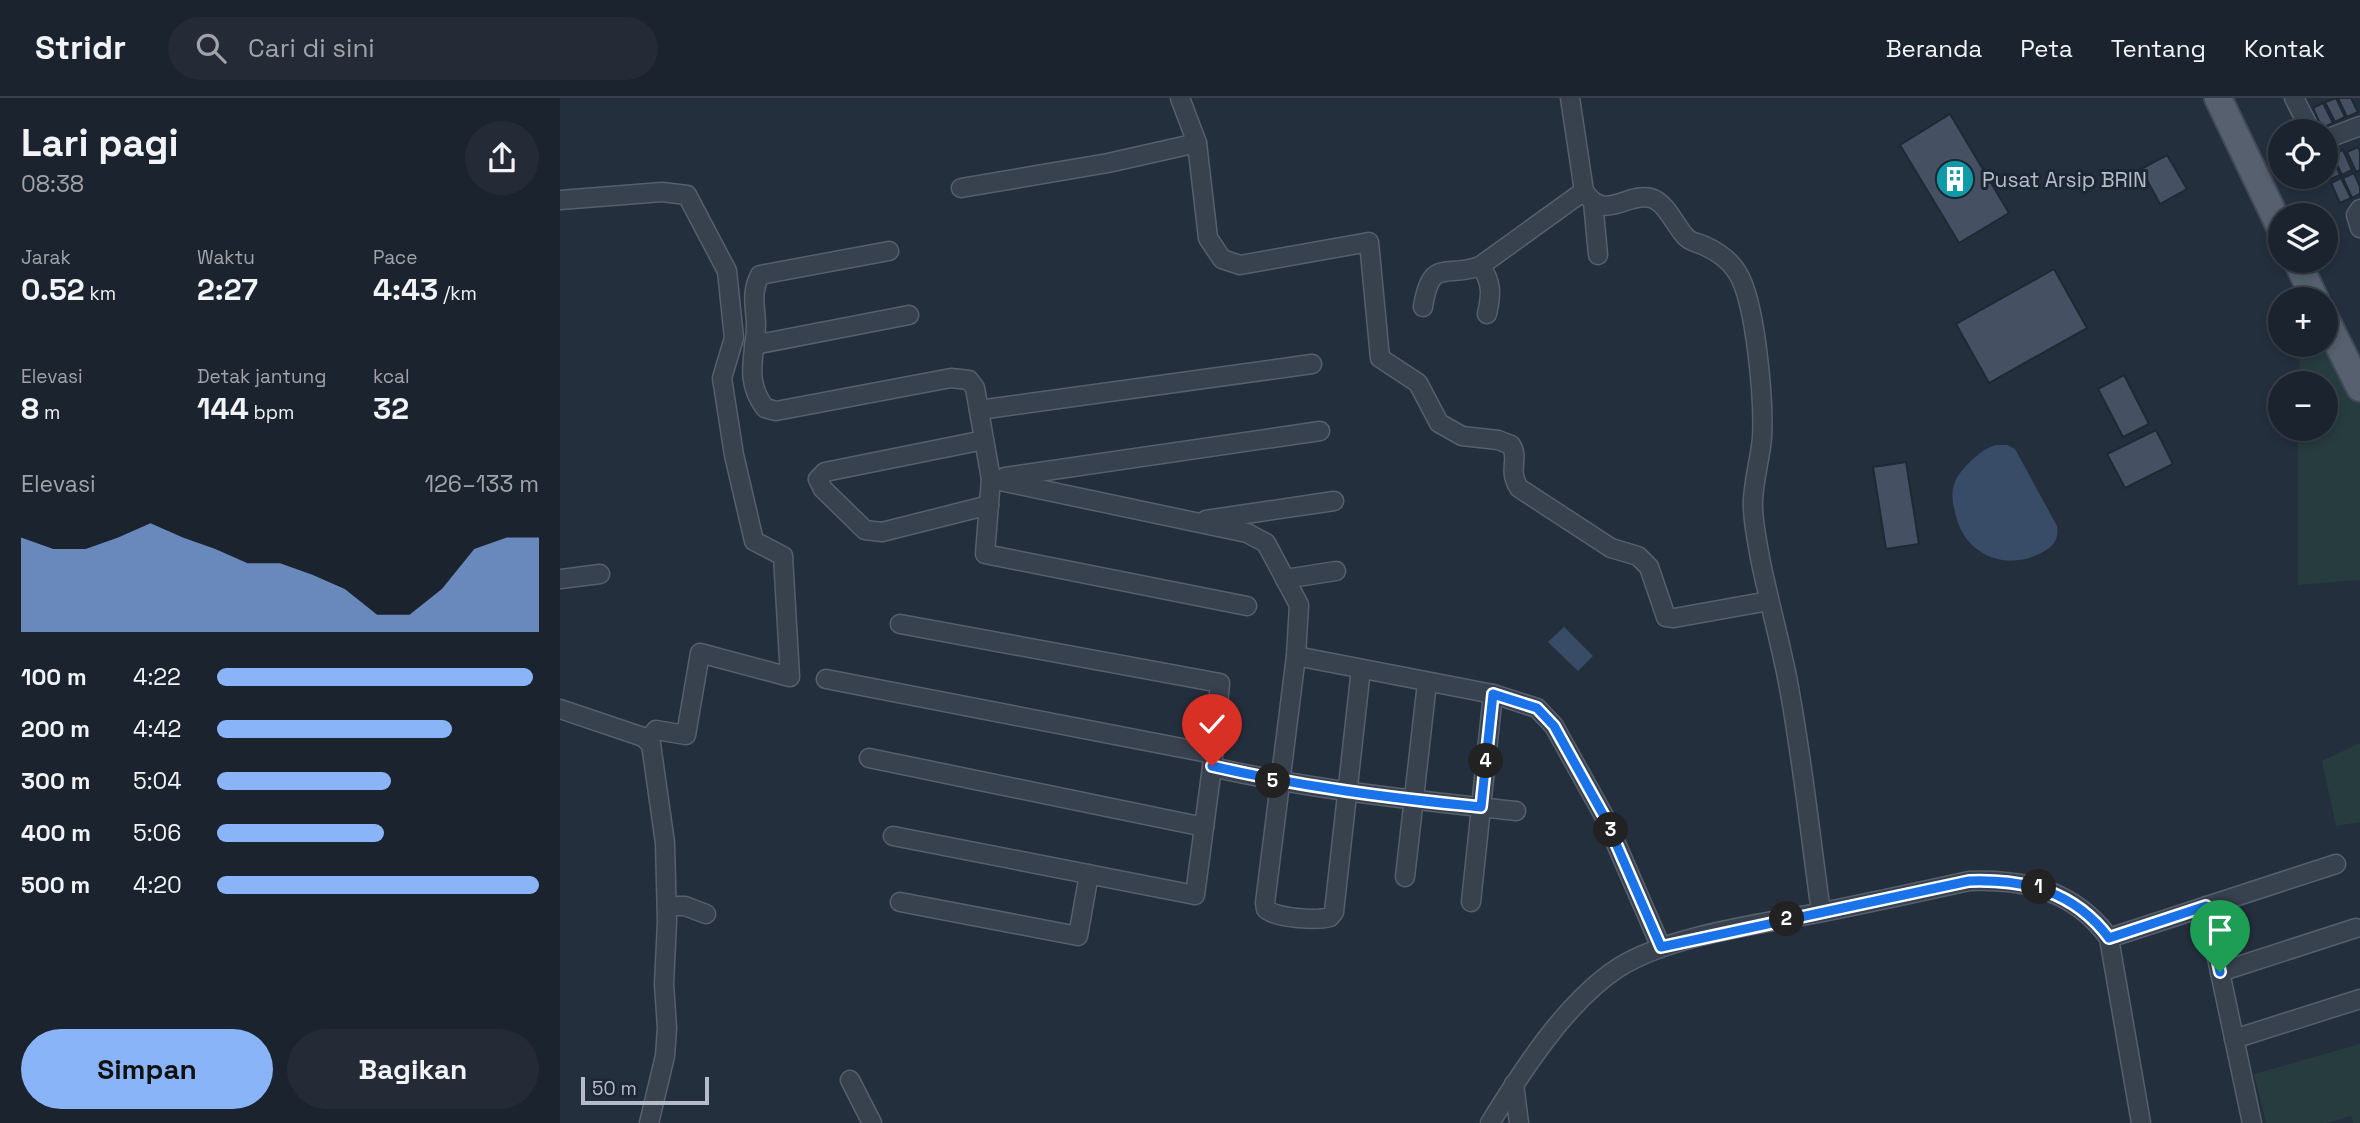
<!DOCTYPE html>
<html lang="id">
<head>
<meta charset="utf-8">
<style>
  :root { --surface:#1b232e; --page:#242b36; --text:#f1f3f6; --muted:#a0a4aa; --line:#39404a; --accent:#8ab4f8 }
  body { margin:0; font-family:"Space Grotesk",sans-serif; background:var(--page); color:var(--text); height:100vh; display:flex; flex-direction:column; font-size:26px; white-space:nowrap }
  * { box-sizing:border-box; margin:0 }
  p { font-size:23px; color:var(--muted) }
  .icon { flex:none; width:38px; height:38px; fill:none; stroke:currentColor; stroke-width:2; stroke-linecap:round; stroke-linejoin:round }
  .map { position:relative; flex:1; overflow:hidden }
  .sheet { display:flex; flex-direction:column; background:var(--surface); width:560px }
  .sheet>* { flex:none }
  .controls { position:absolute; left:1708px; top:21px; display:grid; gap:14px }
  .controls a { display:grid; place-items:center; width:70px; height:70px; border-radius:50%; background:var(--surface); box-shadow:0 4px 10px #0003,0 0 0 2px var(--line); font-size:35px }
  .scale { position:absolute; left:21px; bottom:18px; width:128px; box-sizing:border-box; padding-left:7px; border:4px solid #b4bcc9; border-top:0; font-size:19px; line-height:24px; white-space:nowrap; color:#b4bcc9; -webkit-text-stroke:5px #1d2633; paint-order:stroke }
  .pin { position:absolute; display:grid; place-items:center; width:60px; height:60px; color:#fff; margin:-72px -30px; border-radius:50% 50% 50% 0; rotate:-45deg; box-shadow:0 0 7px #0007 }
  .pin .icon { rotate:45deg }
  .km { position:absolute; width:35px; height:35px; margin:-18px; border-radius:50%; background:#222; color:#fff; font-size:19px; line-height:35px; text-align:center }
  .round { display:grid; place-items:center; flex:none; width:74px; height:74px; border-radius:37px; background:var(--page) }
  .head { display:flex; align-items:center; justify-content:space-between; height:119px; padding:0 21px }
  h1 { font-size:38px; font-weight:700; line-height:52px }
  .figures { display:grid; grid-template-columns:repeat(3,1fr); gap:10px; height:119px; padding:7px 21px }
  .figures div { display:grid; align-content:center }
  .figures b { font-size:30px; font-weight:700 }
  .figures small { font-size:19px; font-weight:400 }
  .figures p { font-size:19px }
  .chart { height:196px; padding:14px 21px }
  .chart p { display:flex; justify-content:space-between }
  .chart svg { width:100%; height:126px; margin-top:7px; fill:var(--accent); opacity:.7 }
  .primary-button { display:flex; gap:14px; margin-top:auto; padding:14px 21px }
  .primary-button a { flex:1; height:80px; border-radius:42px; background:var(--accent); color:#111; font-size:28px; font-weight:700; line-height:80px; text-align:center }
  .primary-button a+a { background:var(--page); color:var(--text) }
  ul { padding:0 21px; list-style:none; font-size:23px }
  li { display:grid; grid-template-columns:112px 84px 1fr; align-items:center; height:52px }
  li i { height:18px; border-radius:9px; background:var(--accent) }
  header { display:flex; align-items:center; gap:42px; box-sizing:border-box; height:98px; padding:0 35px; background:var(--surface); border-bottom:2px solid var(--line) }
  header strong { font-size:33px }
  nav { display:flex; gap:38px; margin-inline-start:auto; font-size:24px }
  .search { width:490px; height:63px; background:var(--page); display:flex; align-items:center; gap:18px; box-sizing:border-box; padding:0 24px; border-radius:38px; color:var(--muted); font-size:26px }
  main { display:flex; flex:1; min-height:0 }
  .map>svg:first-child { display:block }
  .green { fill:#263c3f }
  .water { fill:#394c67 }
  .building { fill:#455162; stroke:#1f2835; stroke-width:2 }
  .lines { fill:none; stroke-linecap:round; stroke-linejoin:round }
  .minor-casing { stroke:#565f6c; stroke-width:21 }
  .primary-casing { stroke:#414a57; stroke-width:30 }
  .minor { stroke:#38414e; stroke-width:18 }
  .primary { stroke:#56606e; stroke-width:26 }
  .route-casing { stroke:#fff; stroke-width:14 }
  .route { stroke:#1a73e8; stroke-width:9 }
  .labels { text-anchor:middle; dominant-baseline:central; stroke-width:6; stroke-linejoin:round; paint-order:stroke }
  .poi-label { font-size:21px; fill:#b4bcc9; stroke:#1d2633; text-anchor:start }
</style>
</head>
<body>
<header>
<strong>Stridr</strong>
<div class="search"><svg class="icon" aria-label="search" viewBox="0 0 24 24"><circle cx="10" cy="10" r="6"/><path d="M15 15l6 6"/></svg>Cari di sini</div>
<nav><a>Beranda</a><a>Peta</a><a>Tentang</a><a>Kontak</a></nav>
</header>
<main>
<section class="sheet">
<div class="head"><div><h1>Lari pagi</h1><p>08:38</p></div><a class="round"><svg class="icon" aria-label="share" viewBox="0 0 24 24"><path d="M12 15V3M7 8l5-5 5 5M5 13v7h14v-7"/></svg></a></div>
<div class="figures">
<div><p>Jarak</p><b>0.52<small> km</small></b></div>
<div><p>Waktu</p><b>2:27</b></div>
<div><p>Pace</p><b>4:43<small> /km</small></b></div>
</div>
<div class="figures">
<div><p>Elevasi</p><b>8<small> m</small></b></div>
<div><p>Detak jantung</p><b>144<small> bpm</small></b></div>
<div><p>kcal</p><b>32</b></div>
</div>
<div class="chart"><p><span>Elevasi</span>126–133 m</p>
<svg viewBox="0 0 160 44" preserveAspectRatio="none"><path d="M0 44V11L10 15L20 15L30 11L40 6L50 11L60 15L70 20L80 20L90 24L100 29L110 38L120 38L130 29L140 15L150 11L160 11V44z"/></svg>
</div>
<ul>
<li><b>100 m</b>4:22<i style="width:98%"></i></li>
<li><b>200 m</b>4:42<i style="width:73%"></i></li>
<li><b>300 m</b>5:04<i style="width:54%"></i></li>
<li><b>400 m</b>5:06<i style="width:52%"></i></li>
<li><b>500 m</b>4:20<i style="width:100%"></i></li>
</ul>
<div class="primary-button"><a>Simpan</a><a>Bagikan</a></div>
</section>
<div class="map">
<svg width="1800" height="1025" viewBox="0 0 1800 1025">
  <rect width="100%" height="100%" fill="#242f3e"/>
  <!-- green -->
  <g class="green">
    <path d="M1740 247H1766L1800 290V482L1738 487V331H1766V285H1739Z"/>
    <path d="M1800 645V724L1776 728 1762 663Z"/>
    <path d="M1800 946V1025H1793L1791 1018 1766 1025H1706L1694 976Z"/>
  </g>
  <!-- water -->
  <g class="water">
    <path d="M1436 347H1447L1455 351 1497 428C1499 441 1494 448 1483 454 1445 475 1403 456 1395 414 1393 405 1391 396 1394 387 1396 379 1403 371 1409 365 1418 356 1424 351 1436 347Z"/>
    <path d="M1004 529 1033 558 1018 573 988 544Z"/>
  </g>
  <!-- building -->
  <g class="building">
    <path d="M1776 0 1785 19 1775 24 1765 4Z"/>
    <path d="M1778 0H1791L1798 14 1787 19Z"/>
    <path d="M1763 5 1773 25 1762 30 1753 10Z"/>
    <path d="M1390 16 1449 115 1399 145 1340 47Z"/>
    <path d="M1798 49 1800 54V72L1796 74 1787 54Z"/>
    <path d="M1783 52 1792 72 1782 77 1772 57Z"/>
    <path d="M1607 57 1627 91 1600 106 1581 71Z"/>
    <path d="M1771 57 1780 77 1769 82 1766 74V60Z"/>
    <path d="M1794 75 1800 89V96L1792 100 1783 80Z"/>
    <path d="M1781 80 1791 100 1780 105 1771 85Z"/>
    <path d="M1494 171 1527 230 1429 285 1396 226Z"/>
    <path d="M1564 277 1589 326 1563 339 1538 291Z"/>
    <path d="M1596 332 1613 366 1565 390 1547 356Z"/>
    <path d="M1346 364 1359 446 1326 451 1313 369Z"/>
  </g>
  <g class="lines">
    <!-- minor casing -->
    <g class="minor-casing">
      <g id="minor">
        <path d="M620 0 637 45 648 140 662 161 680 167 809 144 820 260 858 285 879 325 902 338 938 342 951 347C960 361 947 371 959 390L1051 450 1078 458 1089 469 1106 519 1114 520 1209 503"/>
        <path d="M1010 0 1024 93C1045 125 1066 94 1091 100 1107 105 1115 128 1126 139 1130 144 1139 145 1145 148 1158 154 1169 161 1177 174 1196 203 1204 303 1202 340 1200 361 1194 381 1193 402 1192 422 1197 441 1200 460 1208 500 1219 539 1227 579 1242 656 1250 736 1261 814"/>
        <path d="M1734 0 1751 33"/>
        <path d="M1766 41 1800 28"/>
        <path d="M401 90 548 65 637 45"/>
        <path d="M0 102 102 94 127 97 167 173 174 240 162 280 174 357 194 443 223 458 230 579 140 555 126 637 96 632 88 642"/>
        <path d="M1033 104 1038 157"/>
        <path d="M1800 111 1796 117 1800 130"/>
        <path d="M329 153 200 177C191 195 195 206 196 225 196 257 183 281 205 310L216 313 391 280 409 282 415 290 431 381 425 456 687 508"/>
        <path d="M920 168C933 184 931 198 927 216"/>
        <path d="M863 209C871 158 886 181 920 168L1024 93"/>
        <path d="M194 247 349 217"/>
        <path d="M419 312 752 266"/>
        <path d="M424 342 265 374 258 381 263 391 305 432 322 434 429 407"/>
        <path d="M445 379 760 333"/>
        <path d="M431 381 687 435 706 445 739 507 736 558 705 805 706 811C716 820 756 823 770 819L774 814 801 571"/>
        <path d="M646 422 774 403"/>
        <path d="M0 481 40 476"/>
        <path d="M725 481 776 473"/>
        <path d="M736 558 933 596 977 610 994 628 1044 718 1101 849"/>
        <path d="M266 581 653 656"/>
        <path d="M0 611 83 639 91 646 105 745 107 824 104 886 107 930 105 958 89 1025"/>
        <path d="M309 660 644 729"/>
        <path d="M652 669C753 692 854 702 956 713"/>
        <path d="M333 738 635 797 652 669 660 585 340 526"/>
        <path d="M845 779 867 585"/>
        <path d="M340 804 518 838 529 776"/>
        <path d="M911 804 933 596"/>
        <path d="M107 808H125L146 816"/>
        <path d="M1646 808 1692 1025"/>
        <path d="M1549 840 1776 766"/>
        <path d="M1660 874 1796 830"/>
        <path d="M1674 941 1800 901"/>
        <path d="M290 982 312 1025"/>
        <path d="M954 986 959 1025"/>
        <path d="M930 1025C962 973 1006 904 1058 870 1108 838 1199 826 1258 815 1308 805 1359 794 1409 783 1465 781 1514 792 1549 840L1581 1025"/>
      </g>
    </g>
    <!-- primary casing -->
    <g class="primary-casing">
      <g id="primary">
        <path d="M1658 0 1720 129"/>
        <path d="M1737 163 1755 201"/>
        <path d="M1766 222 1800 290"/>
      </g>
    </g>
    <!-- minor -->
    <use href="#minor" class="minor"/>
    <!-- primary -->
    <use href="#primary" class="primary"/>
  </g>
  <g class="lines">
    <!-- route casing -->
    <g class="route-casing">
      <path id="route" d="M652 668C742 689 830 700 921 709L933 596 977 610 994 628 1044 718 1101 849 1409 783C1465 781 1514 793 1549 840L1646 808 1660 874"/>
    </g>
    <!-- route -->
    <use href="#route" class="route"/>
  </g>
  <!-- icons -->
  <defs>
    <g id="building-disc" transform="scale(2.0125)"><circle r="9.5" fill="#0f9aa8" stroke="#1d2633"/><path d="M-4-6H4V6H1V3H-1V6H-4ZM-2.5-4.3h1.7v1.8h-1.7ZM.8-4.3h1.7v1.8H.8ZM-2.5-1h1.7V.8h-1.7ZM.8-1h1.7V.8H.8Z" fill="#fff"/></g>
  </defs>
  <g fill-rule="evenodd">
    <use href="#building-disc" x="1395" y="81"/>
  </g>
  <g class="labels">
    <!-- poi labels -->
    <g class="poi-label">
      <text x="1422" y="81">Pusat Arsip BRIN</text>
    </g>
  </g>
</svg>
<div class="controls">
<a><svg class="icon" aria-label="locate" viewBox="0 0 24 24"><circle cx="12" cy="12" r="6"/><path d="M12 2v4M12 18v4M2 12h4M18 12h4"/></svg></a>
<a><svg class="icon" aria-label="layers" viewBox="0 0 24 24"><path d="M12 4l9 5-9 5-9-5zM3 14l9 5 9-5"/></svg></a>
<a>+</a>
<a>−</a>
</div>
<div class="scale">50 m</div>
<div class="pin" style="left:1660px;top:874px;background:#1e9e55"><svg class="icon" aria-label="arrive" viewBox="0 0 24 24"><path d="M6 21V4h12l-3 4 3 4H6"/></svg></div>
<div class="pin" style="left:652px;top:668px;background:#d93025"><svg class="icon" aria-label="check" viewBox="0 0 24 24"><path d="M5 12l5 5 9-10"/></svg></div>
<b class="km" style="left:1479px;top:789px">1</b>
<b class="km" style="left:1227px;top:821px">2</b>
<b class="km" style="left:1051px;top:732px">3</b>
<b class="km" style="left:926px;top:663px">4</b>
<b class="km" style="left:713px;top:683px">5</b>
</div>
</main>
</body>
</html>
